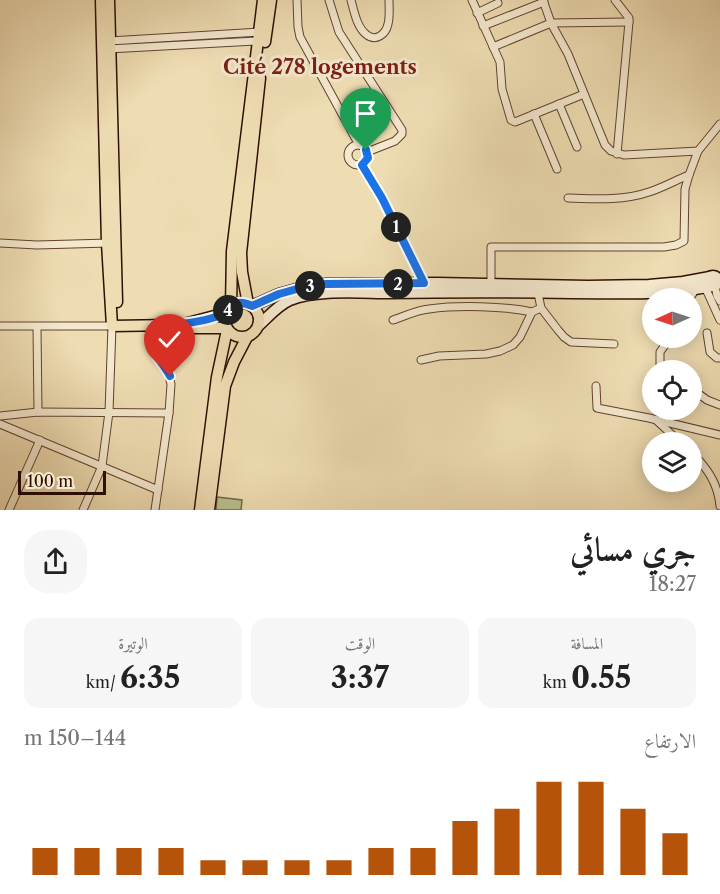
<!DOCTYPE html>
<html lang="ar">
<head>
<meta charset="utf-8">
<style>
  :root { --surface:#fff; --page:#f6f6f6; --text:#222; --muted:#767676; --accent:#b45309 }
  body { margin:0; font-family:"Libre Caslon Text",Amiri,serif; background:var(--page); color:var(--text); direction:rtl; height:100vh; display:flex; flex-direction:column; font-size:22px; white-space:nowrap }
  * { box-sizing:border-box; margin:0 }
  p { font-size:20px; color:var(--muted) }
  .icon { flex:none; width:33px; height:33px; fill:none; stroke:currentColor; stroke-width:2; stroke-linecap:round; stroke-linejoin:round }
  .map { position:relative; height:510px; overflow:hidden; direction:ltr }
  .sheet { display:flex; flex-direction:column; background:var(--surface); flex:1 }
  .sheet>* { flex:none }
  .needle { width:39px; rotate:267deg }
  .buttons { position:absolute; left:642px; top:288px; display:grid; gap:12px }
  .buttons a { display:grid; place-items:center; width:60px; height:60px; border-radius:50%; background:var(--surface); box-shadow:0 3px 15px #0003; font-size:30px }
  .scale { position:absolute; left:18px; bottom:15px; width:88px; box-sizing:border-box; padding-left:6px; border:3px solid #300f03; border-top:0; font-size:16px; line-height:21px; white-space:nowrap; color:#300f03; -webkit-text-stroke:4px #f4e8cd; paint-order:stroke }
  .pin { position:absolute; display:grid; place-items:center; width:51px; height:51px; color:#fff; margin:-62px -26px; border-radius:50% 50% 50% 0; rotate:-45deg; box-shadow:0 0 6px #0007 }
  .pin .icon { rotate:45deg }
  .km { position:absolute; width:30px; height:30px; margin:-15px; border-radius:50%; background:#222; color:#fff; font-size:16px; line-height:30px; text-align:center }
  .round { display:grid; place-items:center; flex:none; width:63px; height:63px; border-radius:24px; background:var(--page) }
  .summary { display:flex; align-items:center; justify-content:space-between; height:102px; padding:0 24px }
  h1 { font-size:33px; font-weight:700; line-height:45px }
  .stats { display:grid; grid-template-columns:repeat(3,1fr); gap:9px; height:102px; padding:6px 24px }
  .stats div { display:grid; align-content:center; border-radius:15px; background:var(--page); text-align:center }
  .stats b { font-size:30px; font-weight:700 }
  .stats small { font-size:16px; font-weight:400 }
  .stats p { font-size:16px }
  .chart { height:168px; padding:12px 24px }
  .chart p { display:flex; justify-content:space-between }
  .chart svg { width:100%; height:108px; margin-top:6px; stroke:var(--accent); stroke-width:6 }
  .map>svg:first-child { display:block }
  .green { fill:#b8c08d; stroke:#746848; stroke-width:1.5 }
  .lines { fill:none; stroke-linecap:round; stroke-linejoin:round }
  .minor-casing { stroke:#60422f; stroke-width:9 }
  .secondary-casing { stroke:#300f03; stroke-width:13 }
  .primary-casing { stroke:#300f03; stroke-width:13 }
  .minor { stroke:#f4e8cd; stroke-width:7 }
  .secondary { stroke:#f4e8cd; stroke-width:10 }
  .primary { stroke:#eedcb2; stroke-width:10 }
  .route-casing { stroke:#fff; stroke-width:12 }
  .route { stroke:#1a73e8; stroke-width:8 }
  .labels { text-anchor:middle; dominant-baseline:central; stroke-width:6; stroke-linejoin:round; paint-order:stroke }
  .neighbourhood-label { font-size:20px; font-weight:bold; fill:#7a1f14; stroke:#f4e8cd }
</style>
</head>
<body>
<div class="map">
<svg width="720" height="510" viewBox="0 0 720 510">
  <rect width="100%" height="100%" fill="#eedcb2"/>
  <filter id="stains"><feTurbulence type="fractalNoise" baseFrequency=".00333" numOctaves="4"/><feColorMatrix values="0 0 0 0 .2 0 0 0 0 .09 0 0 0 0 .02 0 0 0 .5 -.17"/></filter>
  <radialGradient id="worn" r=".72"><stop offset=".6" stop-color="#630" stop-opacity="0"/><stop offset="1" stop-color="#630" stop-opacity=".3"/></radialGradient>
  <!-- green -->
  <path class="green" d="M217 497 242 500 241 510H216Z"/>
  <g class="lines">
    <!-- minor casing -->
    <g class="minor-casing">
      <g id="minor">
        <path d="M297 0 298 27 300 37 359 145"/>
        <path d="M329 0 339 32 402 130V134L395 141 367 152"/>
        <path d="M351 0C354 11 357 28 367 35 376 42 386 34 388 24 390 17 389 7 389 0"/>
        <path d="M472 0 500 62 502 89 511 120 515 122 584 94"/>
        <path d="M543 0 551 23 568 54 605 145 611 151 624 155 698 151 720 124"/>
        <path d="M615 0 629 18V22L617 154"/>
        <path d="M477 13 498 3"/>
        <path d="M483 26 544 2"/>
        <path d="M109 41 259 32"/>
        <path d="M493 47 551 23 629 22"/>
        <path d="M108 49 257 41"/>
        <path d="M559 104 577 147"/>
        <path d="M534 114 557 169"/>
        <circle cx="358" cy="155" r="10"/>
        <path d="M362 165 382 198 424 283"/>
        <path d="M568 198C595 199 623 201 649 192 662 188 676 180 689 175"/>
        <path d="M0 243 37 245 109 243"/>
        <path d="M491 285V247H664L676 245 684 241 685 189 689 175 698 151"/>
        <path d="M715 285 717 296 720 301"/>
        <path d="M705 287 720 320"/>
        <path d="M538 293 541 308 558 330 564 337 571 342 614 344"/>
        <path d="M690 298 695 290"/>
        <path d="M393 320C405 316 417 310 429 309 458 305 504 306 532 312"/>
        <path d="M154 325 152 340 153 348 156 355 167 368 171 384 169 413 155 510"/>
        <path d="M0 326H112L109 412 102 466 83 510"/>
        <path d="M37 327 38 412"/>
        <path d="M707 333 710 352 717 358H720"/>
        <path d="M421 360 439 356 486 354 500 351 513 345 520 337 532 312 541 308"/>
        <path d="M660 370V352L670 338"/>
        <path d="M596 386 597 408 649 418 720 435"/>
        <path d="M692 389 707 400 720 405"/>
        <path d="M0 416 38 412 169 413"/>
        <path d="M656 420 680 442"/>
        <path d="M0 424 158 490"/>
        <path d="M692 453C707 468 718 483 720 506"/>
        <path d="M9 510 40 440"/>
      </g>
    </g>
    <!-- secondary casing -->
    <g class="secondary-casing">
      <g id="secondary">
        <circle cx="713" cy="281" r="5"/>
        <path d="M252 306 279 294 304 287 326 284 437 283 588 286 649 285 683 282 710 277"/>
        <path d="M258 326C268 317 278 305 290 300 317 289 361 293 390 293 450 292 511 292 572 293 619 293 666 296 712 286"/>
      </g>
    </g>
    <!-- primary casing -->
    <g class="primary-casing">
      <g id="primary">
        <path d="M101 0 107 243 112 326 174 325 193 328H226"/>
        <path d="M109 0 117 302"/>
        <path d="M265 42 271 0"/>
        <circle cx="242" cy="320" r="17"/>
        <path d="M248 304 242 272 241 253 260 78"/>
        <path d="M231 307 232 251 263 0"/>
        <path d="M188 323 226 313"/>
        <path d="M200 510 217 377 227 330"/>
        <path d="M209 510 225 386 234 362 247 337"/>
      </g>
    </g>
    <!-- minor -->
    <use href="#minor" class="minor"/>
    <!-- secondary -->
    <use href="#secondary" class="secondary"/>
    <!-- primary -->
    <use href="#primary" class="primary"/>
  </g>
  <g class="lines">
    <!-- route casing -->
    <g class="route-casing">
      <path id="route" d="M170 376C166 368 161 363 156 355 151 346 152 336 154 326 175 325 204 323 223 314 228 311 226 311 230 308 236 301 244 302 252 306L279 294 304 287 326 284 424 283 382 198 362 165 368 158 366 150"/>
    </g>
    <!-- route -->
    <use href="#route" class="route"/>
  </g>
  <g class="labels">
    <!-- neighbourhood labels -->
    <g class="neighbourhood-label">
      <text x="320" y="67">Cité 278 logements</text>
    </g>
  </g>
  <rect width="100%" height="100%" filter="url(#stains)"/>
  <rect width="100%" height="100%" fill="url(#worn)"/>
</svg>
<div class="buttons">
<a><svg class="needle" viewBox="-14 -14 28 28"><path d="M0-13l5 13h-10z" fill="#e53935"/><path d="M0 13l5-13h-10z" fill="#767676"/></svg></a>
<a><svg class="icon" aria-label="locate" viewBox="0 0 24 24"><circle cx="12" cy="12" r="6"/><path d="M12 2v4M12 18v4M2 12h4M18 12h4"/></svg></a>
<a><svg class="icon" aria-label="layers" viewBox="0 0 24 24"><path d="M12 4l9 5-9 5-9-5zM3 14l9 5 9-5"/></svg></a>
</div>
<div class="scale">100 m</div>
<div class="pin" style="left:366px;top:150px;background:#1e9e55"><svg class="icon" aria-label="arrive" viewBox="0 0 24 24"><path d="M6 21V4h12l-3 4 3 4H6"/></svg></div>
<div class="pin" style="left:170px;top:376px;background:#d93025"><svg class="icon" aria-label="check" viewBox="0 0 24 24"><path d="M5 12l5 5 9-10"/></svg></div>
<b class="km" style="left:396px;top:227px">1</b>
<b class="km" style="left:398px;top:284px">2</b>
<b class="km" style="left:310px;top:286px">3</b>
<b class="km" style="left:228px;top:310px">4</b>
</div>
<section class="sheet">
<div class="summary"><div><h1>جري مسائي</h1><p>18:27</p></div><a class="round"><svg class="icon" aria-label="share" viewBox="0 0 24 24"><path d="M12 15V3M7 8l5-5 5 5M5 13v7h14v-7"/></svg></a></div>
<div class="stats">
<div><p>المسافة</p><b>0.55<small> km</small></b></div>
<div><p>الوقت</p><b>3:37</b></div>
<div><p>الوتيرة</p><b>6:35<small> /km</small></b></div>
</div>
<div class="chart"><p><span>الارتفاع</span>144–150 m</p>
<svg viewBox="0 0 160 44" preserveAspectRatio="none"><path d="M5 44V33M15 44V33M25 44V33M35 44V33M45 44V38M55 44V38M65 44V38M75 44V38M85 44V33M95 44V33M105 44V22M115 44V17M125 44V6M135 44V6M145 44V17M155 44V27"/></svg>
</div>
</section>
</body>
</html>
